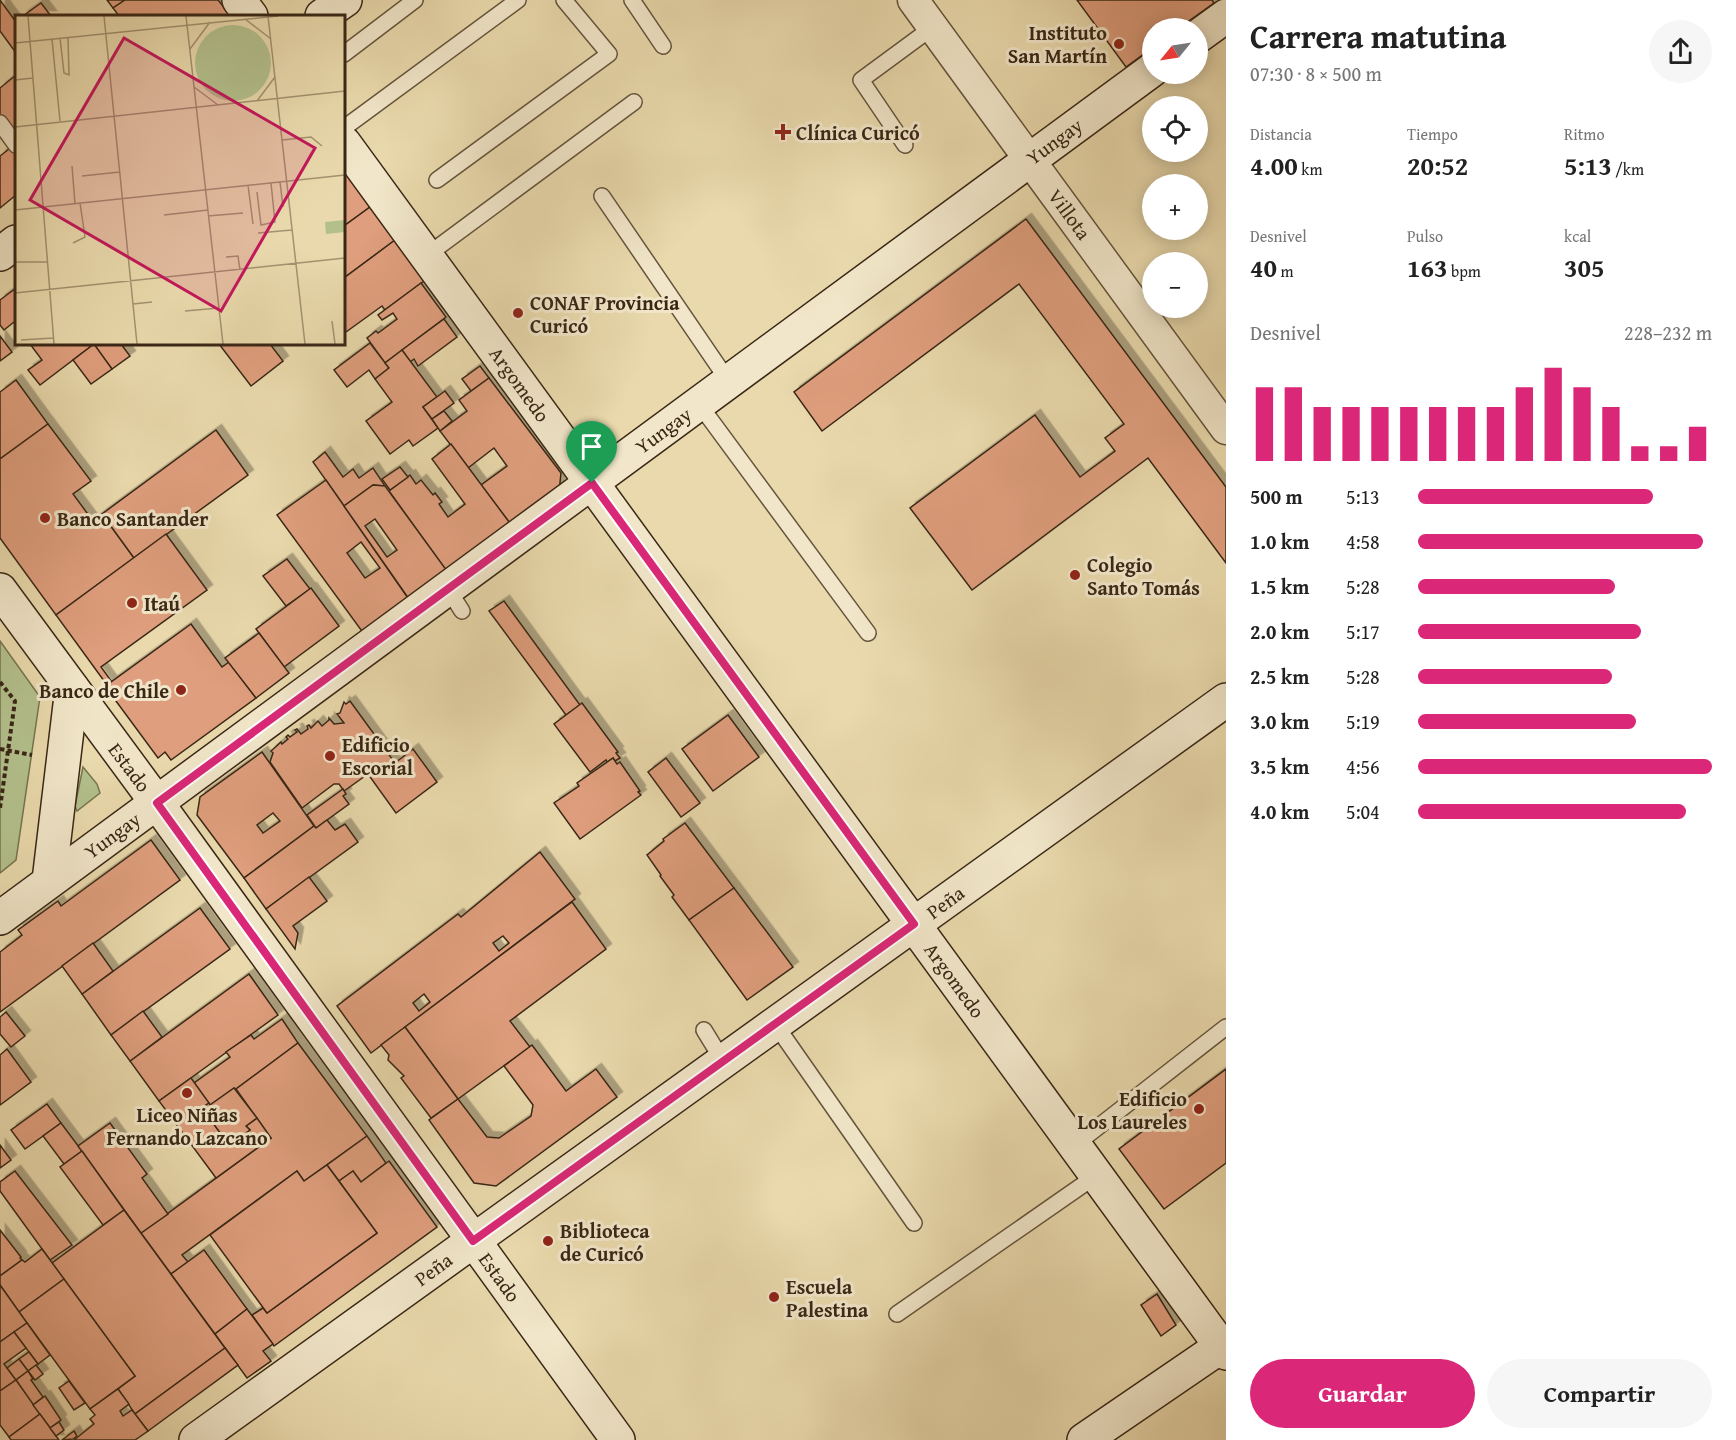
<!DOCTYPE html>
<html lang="es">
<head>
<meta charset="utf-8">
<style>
  :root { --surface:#fff; --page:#f6f6f6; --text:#222; --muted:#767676; --accent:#db2777 }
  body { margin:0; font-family:"Gentium Book Plus",serif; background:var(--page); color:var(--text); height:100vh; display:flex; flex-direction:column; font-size:22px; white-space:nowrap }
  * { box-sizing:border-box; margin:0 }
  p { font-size:20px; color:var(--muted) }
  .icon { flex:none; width:33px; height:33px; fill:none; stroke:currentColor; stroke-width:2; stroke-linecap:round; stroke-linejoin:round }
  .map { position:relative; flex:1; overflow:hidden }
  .sheet { display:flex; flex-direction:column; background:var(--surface); width:510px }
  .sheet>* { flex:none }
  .needle { width:39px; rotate:240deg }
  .fabs { position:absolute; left:1142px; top:18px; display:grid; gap:12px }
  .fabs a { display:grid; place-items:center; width:66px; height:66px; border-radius:50%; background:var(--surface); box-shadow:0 3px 15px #0003; font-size:30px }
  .pin { position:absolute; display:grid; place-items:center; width:51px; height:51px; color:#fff; margin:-62px -26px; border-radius:50% 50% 50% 0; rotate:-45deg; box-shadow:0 0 6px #0007 }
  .pin .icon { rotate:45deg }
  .round { display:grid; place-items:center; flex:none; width:63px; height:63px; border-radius:32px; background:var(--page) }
  .head { display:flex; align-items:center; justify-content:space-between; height:102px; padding:0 24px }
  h1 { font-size:33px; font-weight:600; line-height:45px }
  .stats { display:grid; grid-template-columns:repeat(3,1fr); gap:9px; height:102px; padding:6px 24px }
  .stats div { display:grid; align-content:center }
  .stats b { font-size:26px; font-weight:600 }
  .stats small { font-size:16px; font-weight:400 }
  .stats p { font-size:16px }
  .chart { height:168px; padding:12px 24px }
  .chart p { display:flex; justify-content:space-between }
  .chart svg { width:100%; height:108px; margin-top:6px; stroke:var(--accent); stroke-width:6 }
  .button { display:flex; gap:12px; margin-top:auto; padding:12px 24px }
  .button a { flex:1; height:69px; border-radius:36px; background:var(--accent); color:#fff; font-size:24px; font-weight:600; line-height:69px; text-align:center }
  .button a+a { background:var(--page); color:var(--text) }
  ul { padding:0 24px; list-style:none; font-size:20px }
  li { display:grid; grid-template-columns:96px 72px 1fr; align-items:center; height:45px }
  li i { height:15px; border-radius:8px; background:var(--accent) }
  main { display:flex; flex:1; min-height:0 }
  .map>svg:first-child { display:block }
  .green { fill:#b3c08c; stroke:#767451; stroke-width:1.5 }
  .building { fill:#df9e7d; stroke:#392716; stroke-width:1.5; fill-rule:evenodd; filter:url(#shadow) }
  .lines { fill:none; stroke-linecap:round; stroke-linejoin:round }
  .lane-casing { stroke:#65543c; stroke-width:18 }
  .street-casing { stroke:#65543c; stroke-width:33 }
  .secondary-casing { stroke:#392716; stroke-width:36 }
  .path { stroke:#392716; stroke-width:4; stroke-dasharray:4.5 3; stroke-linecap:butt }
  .lane { stroke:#f1e6c9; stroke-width:15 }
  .street { stroke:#f1e6c9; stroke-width:30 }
  .secondary { stroke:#f1e6c9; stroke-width:33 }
  .route-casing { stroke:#fff; stroke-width:12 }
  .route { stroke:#db2777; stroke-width:8 }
  .poi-dot { fill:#8f2418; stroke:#f1e6c9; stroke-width:2 }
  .labels { text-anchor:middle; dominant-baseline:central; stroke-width:6; stroke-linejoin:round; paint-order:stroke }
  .poi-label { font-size:20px; font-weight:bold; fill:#392716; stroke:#f1e6c9; text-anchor:start }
  .street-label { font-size:20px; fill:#392716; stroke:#f1e6c9 }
  .inset-road { fill:none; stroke:#a39270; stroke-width:1.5 }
  .view { fill:#c2185b; fill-opacity:0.15; stroke:#c2185b; stroke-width:3 }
  .inset-edge { fill:none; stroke:#392716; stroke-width:3 }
</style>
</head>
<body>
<main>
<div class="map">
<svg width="1226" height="1440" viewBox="0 0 1226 1440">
  <defs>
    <filter id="shadow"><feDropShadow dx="5.5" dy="-5.5" stdDeviation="0" flood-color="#0004"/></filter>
  </defs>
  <rect width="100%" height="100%" fill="#e9d9ac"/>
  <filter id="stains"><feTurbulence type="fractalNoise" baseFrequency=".00333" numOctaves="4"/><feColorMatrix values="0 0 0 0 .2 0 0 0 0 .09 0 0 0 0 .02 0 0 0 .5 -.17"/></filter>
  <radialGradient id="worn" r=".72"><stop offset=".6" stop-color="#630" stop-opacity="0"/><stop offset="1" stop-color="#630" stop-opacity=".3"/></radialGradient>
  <!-- green -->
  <g class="green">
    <path d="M0 641 40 697 16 860 0 873Z"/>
    <path d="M83 767 97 784 100 793 77 811 75 806Z"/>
  </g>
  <!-- building -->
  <g class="building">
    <path d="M0 0 16 22V53L0 31Z"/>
    <path d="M107 0H125L113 8Z"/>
    <path d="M125 0H218L231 16H119L113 8Z"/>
    <path d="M1077 0H1212L1214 3 1179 28H1152V48L1126 67Z"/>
    <path d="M41 3 51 16H23Z"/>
    <path d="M16 75V128L12 131 0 115V88Z"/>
    <path d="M13 146 16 152V195L0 208V156Z"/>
    <path d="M344 169 370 207 344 226Z"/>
    <path d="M370 207 395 240 344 278V226Z"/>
    <path d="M1026 219 1226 487V563L1148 458 972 590 910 508 1035 415 1080 477 1115 451 1105 438 1124 424 1019 284 822 431 794 392Z"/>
    <path d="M395 240 424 281 385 310 382 306 346 332 344 329V278Z"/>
    <path d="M421 283 446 317 385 363 367 338 376 331 378 333 397 319 393 313 382 320 378 315Z"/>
    <path d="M16 288V325L14 322 4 330 0 325V300Z"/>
    <path d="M444 319 457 337 418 366 414 359 410 362 402 350Z"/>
    <path d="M0 336 12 352 0 361Z"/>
    <path d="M370 343 389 368 375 379 369 370 347 387 334 370Z"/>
    <path d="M30 344H94L40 385 28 370 42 360Z"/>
    <path d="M93 344H121L130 356 112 369Z"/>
    <path d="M94 344 112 369 91 384 73 360Z"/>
    <path d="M219 344H270L283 361 251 386Z"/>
    <path d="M402 350 437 397 423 407 438 428 413 446 409 440 390 454 366 421 392 402 375 379 389 368 385 363Z"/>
    <path d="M480 366 489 378 471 391 462 379Z"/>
    <path d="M489 378 561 473 559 492 512 526 481 485 507 466 494 448 468 468 440 431 467 411 459 400Z"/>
    <path d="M16 380 48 424 0 459V392Z"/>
    <path d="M445 391 454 403 432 419 423 407Z"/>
    <path d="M444 411 452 421 440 431 432 419Z"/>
    <path d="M48 424 91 481 73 494 93 521 102 514 134 558 56 615 0 538V459Z"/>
    <path d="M216 430 248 475 134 558 102 514Z"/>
    <path d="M451 444 512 526 448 573 389 491 410 475 416 484 421 480 433 495 435 493 442 502 439 504 448 517 465 504 432 459Z"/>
    <path d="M325 452 343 477 353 469 359 478 373 468 385 486 373 485 344 506 313 462Z"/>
    <path d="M400 467 408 477 390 490 382 479Z"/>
    <path d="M326 480 410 601 364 634 277 515ZM361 542 380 568 365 578 347 553Z"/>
    <path d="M373 485 385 486 447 571 409 599 344 506ZM375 519 397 550 387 557 365 526Z"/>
    <path d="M166 534 207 590 101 667 112 682 107 685 56 615Z"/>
    <path d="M287 559 310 589 286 606 263 576Z"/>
    <path d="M311 588 339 626 284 667 256 629Z"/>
    <path d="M504 601 580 705 566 715 489 611Z"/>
    <path d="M191 624 222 667 229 662 256 698 171 760 165 752 158 758 113 697 115 696 107 685Z"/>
    <path d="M259 633 289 673 256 698 225 658Z"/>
    <path d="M350 701 395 763 413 749 437 782 396 813 368 774 344 791 339 784H334L302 808 270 762 273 753 271 751 281 742 282 744 288 739 286 737 288 735 290 737 297 732 295 730 297 729 301 734 308 729 307 726 309 725 311 728 318 721 322 726 329 720V718L334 724 344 723 337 714 340 713 344 702 346 704Z"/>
    <path d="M582 703 618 752 616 753 620 758 615 761 613 758 607 762 606 760 590 772 554 724Z"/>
    <path d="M728 715 759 757 713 791 682 749Z"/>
    <path d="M262 752 314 826 244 878 197 815 200 797ZM273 813 280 821 263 833 257 825Z"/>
    <path d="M613 758 617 764 620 762 640 791 638 792 641 795 580 839 554 803 579 786 577 783Z"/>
    <path d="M666 758 700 803 681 817 648 772Z"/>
    <path d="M343 789 346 794 343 796 349 804 316 828 307 815Z"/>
    <path d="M327 820 335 830 345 824 358 842 266 909 244 878 314 826 316 828Z"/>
    <path d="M685 823 734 888 689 920 672 897 674 895 660 876 661 875 647 855 664 841 663 839Z"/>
    <path d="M151 840 180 880 0 1012V952L22 935 18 930 58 901 61 906Z"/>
    <path d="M540 852 575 899 371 1053 337 1006 458 914 461 917ZM503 936 509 943 499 951 493 943ZM424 994 430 1002 419 1011 413 1003Z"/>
    <path d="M309 877 327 901 293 926 298 933 295 949 266 909Z"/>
    <path d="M734 888 793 967 747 1000 689 920Z"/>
    <path d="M572 902 606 949 510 1021 530 1047 458 1099 405 1027Z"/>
    <path d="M200 908 230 949 111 1035 82 994Z"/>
    <path d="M93 943 113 971 82 994 62 966Z"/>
    <path d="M249 974 278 1015 159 1101 130 1061Z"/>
    <path d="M143 1011 162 1037 130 1061 111 1035Z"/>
    <path d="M6 1012 25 1036 11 1047 0 1034V1017Z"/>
    <path d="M282 1019 298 1043 236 1089 234 1088 210 1105 194 1083 230 1057 226 1052 251 1035 254 1039Z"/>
    <path d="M405 1027 458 1099 431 1118 401 1078 404 1076 388 1060 389 1055 381 1045Z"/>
    <path d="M298 1043 367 1136 304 1181 297 1171 182 1255 188 1262 171 1274 141 1233 271 1138 236 1089Z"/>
    <path d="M532 1045 566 1091 596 1069 617 1097 496 1186 474 1183 429 1120 458 1099 487 1137 499 1138 531 1116 533 1105 504 1066Z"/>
    <path d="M7 1049 31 1082 0 1105V1055Z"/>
    <path d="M1226 1069V1163L1164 1209 1119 1149Z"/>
    <path d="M191 1078 209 1103 202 1108 229 1145 250 1130 246 1126 257 1118 271 1138 216 1178 159 1101Z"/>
    <path d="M234 1088 257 1118 246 1126 250 1130 229 1145 202 1108 209 1103 210 1105Z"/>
    <path d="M47 1104 61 1123 25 1149 11 1130Z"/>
    <path d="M61 1123 82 1151 64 1164 43 1136Z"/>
    <path d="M110 1123 147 1174 142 1178 168 1214 141 1233 78 1146Z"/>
    <path d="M367 1136 386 1163 361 1182 353 1171 339 1181 327 1165Z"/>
    <path d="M0 1145 11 1160 0 1168Z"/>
    <path d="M82 1151 124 1210 103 1225 60 1167Z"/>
    <path d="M389 1161 437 1227 274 1346 252 1315 263 1308 267 1313 377 1233 339 1181 353 1171 361 1182Z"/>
    <path d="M327 1165 377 1233 267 1313 210 1235 297 1171 304 1181Z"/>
    <path d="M15 1171 72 1245 50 1260 0 1191V1182Z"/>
    <path d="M124 1210 225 1348 135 1414 118 1389 135 1376 52 1263Z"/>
    <path d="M0 1230 21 1257 20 1258 22 1260 0 1276Z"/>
    <path d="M42 1249 64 1279 19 1312 0 1285V1276L22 1260 25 1262Z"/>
    <path d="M204 1250 247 1309 215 1334 171 1274Z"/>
    <path d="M64 1279 135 1376 90 1409 19 1312Z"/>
    <path d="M0 1285 27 1323 0 1342Z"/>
    <path d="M1157 1294 1176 1325 1161 1336 1141 1305Z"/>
    <path d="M247 1309 273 1344 263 1351 271 1361 247 1378 215 1334Z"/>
    <path d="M27 1323 50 1355 38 1364 14 1332Z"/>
    <path d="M14 1332 26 1348 4 1364 16 1380 0 1391V1342Z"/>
    <path d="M225 1348 238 1365 148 1431 135 1414Z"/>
    <path d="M29 1352 38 1364 28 1371 19 1359Z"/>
    <path d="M19 1359 28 1371 16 1380 7 1368Z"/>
    <path d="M36 1365 43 1374 35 1380 28 1371Z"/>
    <path d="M28 1371 33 1379 31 1380 43 1397 33 1405 16 1380Z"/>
    <path d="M16 1380 40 1414 9 1437 0 1425V1391Z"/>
    <path d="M69 1381 85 1403 74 1410 59 1388Z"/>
    <path d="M118 1389 129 1404 120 1411 123 1416 132 1410 148 1431 135 1440H74L94 1424 90 1419 95 1415 90 1409Z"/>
    <path d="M45 1396 61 1420 50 1428 33 1405Z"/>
    <path d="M40 1414 59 1440H11L9 1437Z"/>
    <path d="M59 1422 64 1430 56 1436 50 1428Z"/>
    <path d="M74 1431 77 1436 73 1439 62 1440Z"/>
  </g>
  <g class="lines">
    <!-- lane casing -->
    <g class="lane-casing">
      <g id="lane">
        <path d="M632 0 663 46"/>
        <path d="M344 54 415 0"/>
        <path d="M0 123 16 145"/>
        <path d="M344 128 518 0"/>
        <path d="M905 145 861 80 933 27"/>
        <path d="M437 180 609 54 564 0"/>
        <path d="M602 196 729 382"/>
        <path d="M426 256 634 102"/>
        <path d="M699 404 868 633"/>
        <path d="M448 589 462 611"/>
        <path d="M775 1024 914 1223"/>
        <path d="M704 1030 723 1061"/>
        <path d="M1075 1145 1226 1027"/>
        <path d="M897 1314 1097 1175"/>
      </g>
    </g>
    <!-- street casing -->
    <g class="street-casing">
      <path id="street" d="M913 0 1226 429"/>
    </g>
    <!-- secondary casing -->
    <g class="secondary-casing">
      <g id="secondary">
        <path d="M239 0 251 16"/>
        <path d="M322 16 345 0"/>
        <path d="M1197 37 1226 16"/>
        <path d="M344 143 1226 1353"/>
        <path d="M0 254 16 242"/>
        <path d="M0 590 157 803 618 1440"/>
        <path d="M49 881 72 688"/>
        <path d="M0 918 1152 70"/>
        <path d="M196 1440 1226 700"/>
        <path d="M1084 1440 1226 1343"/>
      </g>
    </g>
    <!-- path -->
    <g class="path">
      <path d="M0 682 15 701 0 808"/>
      <path d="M0 749 32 755"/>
    </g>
    <!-- lane -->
    <use href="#lane" class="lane"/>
    <!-- street -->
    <use href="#street" class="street"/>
    <!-- secondary -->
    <use href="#secondary" class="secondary"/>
  </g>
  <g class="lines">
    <!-- route casing -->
    <g class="route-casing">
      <path id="route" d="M592 483 914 924 473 1241 157 803Z"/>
    </g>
    <!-- route -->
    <use href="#route" class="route"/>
  </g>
  <!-- markers -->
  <g class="poi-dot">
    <circle cx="1119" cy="44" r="6"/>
    <path d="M780 123h6v6h6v6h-6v6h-6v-6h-6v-6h6z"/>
    <circle cx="518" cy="313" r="6"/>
    <circle cx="45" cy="518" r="6"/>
    <circle cx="1075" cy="575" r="6"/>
    <circle cx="132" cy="603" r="6"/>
    <circle cx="181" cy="690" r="6"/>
    <circle cx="330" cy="756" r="6"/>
    <circle cx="187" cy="1093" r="6"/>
    <circle cx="1199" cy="1109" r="6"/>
    <circle cx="548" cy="1241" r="6"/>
    <circle cx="774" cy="1297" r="6"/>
  </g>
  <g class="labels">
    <!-- poi labels -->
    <g class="poi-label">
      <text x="1107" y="32" text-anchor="end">Instituto<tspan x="1107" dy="23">San Martín</tspan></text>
      <text x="796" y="132">Clínica Curicó</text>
      <text x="530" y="302">CONAF Provincia<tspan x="530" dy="23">Curicó</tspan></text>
      <text x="57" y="518">Banco Santander</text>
      <text x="1087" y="564">Colegio<tspan x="1087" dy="23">Santo Tomás</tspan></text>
      <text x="144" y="603">Itaú</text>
      <text x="169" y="690" text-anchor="end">Banco de Chile</text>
      <text x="342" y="744">Edificio<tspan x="342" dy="23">Escorial</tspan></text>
      <text x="1187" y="1098" text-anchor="end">Edificio<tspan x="1187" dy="23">Los Laureles</tspan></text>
      <text x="187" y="1114" text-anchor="middle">Liceo Niñas<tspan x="187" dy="23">Fernando Lazcano</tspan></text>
      <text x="560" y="1230">Biblioteca<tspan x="560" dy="23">de Curicó</tspan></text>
      <text x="786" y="1286">Escuela<tspan x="786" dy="23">Palestina</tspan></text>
    </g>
    <!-- street labels -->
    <g class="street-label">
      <text transform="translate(1054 141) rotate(-36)">Yungay</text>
      <text transform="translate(1070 214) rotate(54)">Villota</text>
      <text transform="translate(520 384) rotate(54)">Argomedo</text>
      <text transform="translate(663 430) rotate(-36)">Yungay</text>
      <text transform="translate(130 767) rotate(53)">Estado</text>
      <text transform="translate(112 835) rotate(-36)">Yungay</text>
      <text transform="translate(945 902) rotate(-36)">Peña</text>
      <text transform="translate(955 980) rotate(54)">Argomedo</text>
      <text transform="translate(433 1269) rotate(-36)">Peña</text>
      <text transform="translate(500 1277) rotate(54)">Estado</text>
    </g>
  </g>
  <!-- overview -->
  <g transform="translate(15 15)">
    <rect width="330" height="330" fill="#e9d9ac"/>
    <path d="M180 48a38 38 0 1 1 76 0a38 38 0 1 1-76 0ZM330 205V217L311 219 310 207Z" fill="#b3c08c"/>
    <path class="inset-road" d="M13 1 39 329M89 1 122 329M171 1 208 329M253 1 290 329M230 4 256 24M45 23 49 58 54 60 53 22M37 24 45 106M0 28 263 1M175 34 195 7M0 65 18 63M179 72 203 90M242 86 260 62M0 112 330 76M267 125 296 122 307 131M57 151 60 189M67 161 105 157M265 167 268 192M233 170 238 209M242 177 246 210 260 207 256 168M0 195 330 160M149 200 193 195M193 201 228 198M243 218 277 215M58 228 70 222 65 188M211 242 223 241 225 255M0 247H32M0 278 330 243M118 289 137 287M170 296 204 293M317 306 320 329M6 325 38 323"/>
    <path class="view" d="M109 23 300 133 206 296 15 185Z"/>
    <rect width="330" height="330" class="inset-edge"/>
  </g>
  <rect width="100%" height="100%" filter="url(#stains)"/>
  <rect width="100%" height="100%" fill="url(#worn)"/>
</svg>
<div class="fabs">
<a><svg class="needle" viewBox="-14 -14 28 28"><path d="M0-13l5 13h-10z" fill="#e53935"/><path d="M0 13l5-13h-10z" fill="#767676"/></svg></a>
<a><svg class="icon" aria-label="locate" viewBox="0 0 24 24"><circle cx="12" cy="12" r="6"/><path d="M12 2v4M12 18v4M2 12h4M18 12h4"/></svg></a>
<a>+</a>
<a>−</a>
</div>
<div class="pin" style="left:592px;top:483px;background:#1e9e55"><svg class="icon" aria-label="arrive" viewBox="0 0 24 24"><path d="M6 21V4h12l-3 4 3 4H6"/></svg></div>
</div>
<section class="sheet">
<div class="head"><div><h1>Carrera matutina</h1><p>07:30 · 8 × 500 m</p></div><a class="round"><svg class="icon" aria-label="share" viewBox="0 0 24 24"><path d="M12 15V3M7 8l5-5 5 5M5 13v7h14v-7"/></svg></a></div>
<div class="stats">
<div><p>Distancia</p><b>4.00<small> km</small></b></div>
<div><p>Tiempo</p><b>20:52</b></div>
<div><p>Ritmo</p><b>5:13<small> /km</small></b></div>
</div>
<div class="stats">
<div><p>Desnivel</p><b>40<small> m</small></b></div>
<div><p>Pulso</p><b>163<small> bpm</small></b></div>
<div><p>kcal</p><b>305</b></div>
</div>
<div class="chart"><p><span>Desnivel</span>228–232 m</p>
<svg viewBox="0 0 160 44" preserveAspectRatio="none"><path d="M5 44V14M15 44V14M25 44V22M35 44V22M45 44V22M55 44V22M65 44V22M75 44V22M85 44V22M95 44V14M105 44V6M115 44V14M125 44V22M135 44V38M145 44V38M155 44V30"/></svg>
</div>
<ul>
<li><b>500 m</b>5:13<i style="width:80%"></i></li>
<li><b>1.0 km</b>4:58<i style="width:97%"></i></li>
<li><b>1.5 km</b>5:28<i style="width:67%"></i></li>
<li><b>2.0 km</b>5:17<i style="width:76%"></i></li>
<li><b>2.5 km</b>5:28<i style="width:66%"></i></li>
<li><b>3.0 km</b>5:19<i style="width:74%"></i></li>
<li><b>3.5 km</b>4:56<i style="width:100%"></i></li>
<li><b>4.0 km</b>5:04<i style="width:91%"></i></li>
</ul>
<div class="button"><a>Guardar</a><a>Compartir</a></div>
</section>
</main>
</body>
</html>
